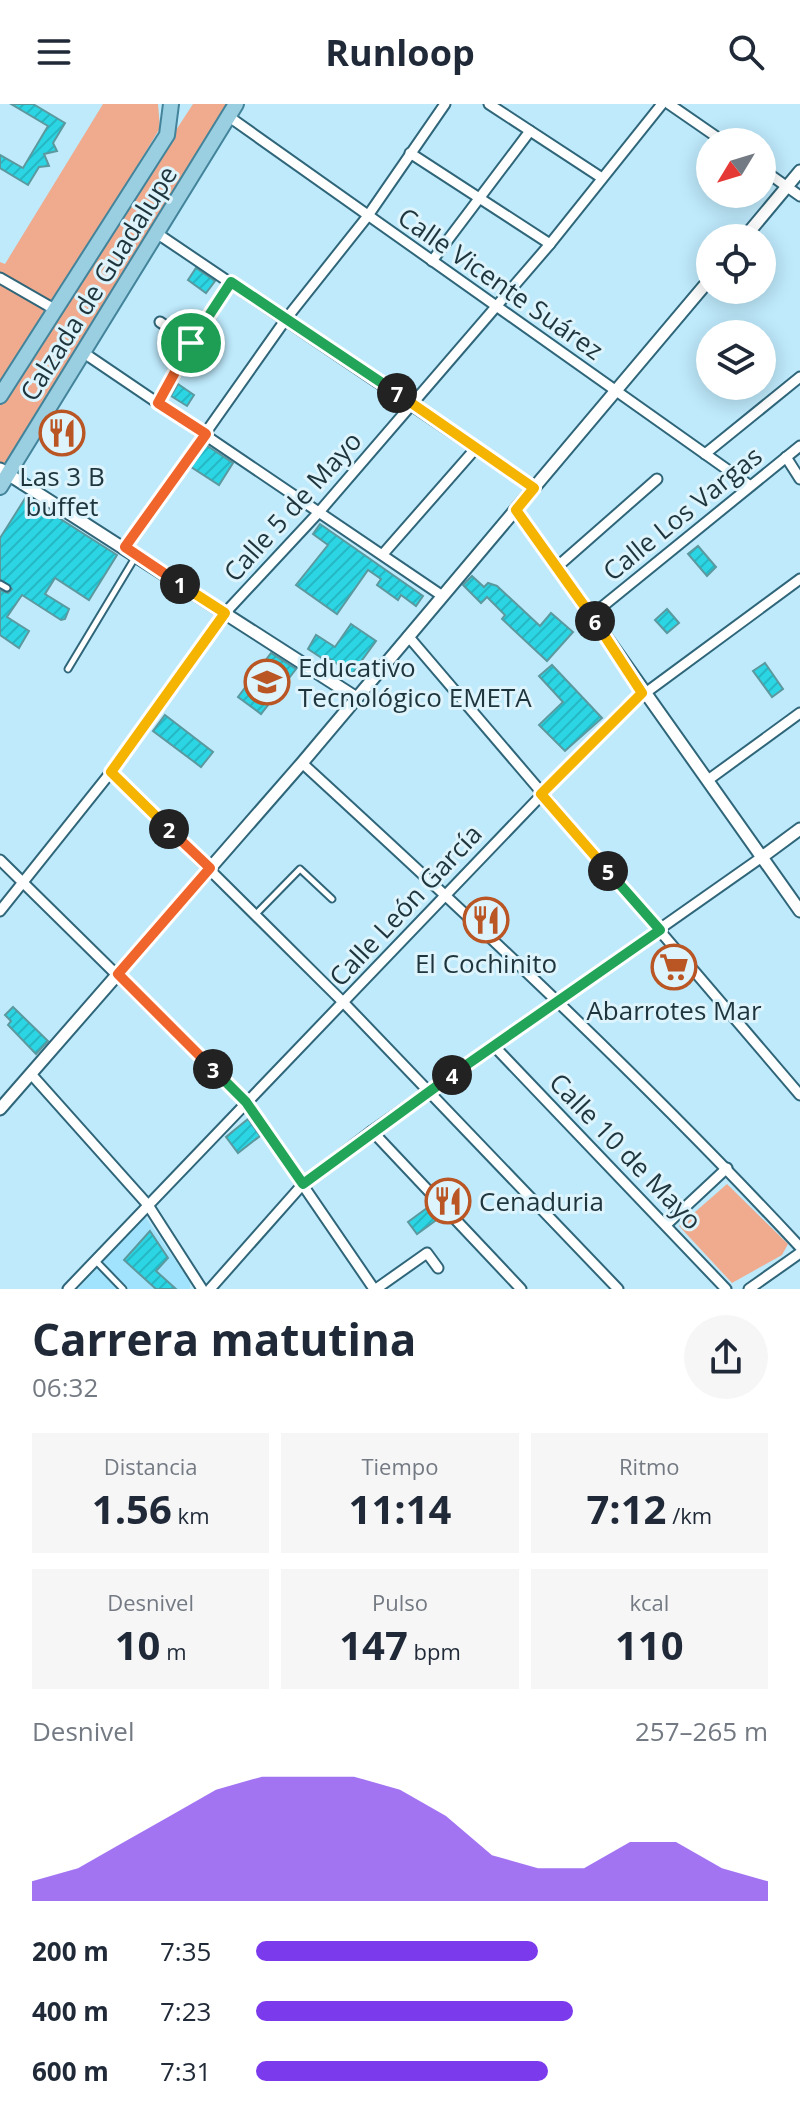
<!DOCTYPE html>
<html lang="es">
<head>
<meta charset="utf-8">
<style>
  :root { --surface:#fff; --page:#f6f6f7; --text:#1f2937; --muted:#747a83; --accent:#7c3aed }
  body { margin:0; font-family:"Open Sans",sans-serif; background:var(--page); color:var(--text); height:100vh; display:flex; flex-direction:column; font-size:30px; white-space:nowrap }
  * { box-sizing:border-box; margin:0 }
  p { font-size:26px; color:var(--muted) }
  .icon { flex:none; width:44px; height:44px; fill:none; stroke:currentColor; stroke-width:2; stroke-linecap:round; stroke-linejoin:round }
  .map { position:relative; height:1185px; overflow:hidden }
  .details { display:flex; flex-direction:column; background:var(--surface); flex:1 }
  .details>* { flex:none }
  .needle { width:52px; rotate:232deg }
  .tools { position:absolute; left:696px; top:24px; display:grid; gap:16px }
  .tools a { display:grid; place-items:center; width:80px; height:80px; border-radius:50%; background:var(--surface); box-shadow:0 4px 20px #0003; font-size:40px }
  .pin { position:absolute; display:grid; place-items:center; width:68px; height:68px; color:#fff; margin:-34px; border:4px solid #fff; border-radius:50%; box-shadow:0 2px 8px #0007 }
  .km { position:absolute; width:40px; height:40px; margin:-20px; border-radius:50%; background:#222; color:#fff; font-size:22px; line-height:40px; text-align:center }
  .round { display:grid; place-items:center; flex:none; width:84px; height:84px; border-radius:42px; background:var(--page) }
  .summary { display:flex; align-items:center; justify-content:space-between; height:136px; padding:0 32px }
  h1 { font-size:44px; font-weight:700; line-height:60px }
  .metrics { display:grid; grid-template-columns:repeat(3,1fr); gap:12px; height:136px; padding:8px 32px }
  .metrics div { display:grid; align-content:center; border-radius:0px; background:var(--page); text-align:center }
  .metrics b { font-size:40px; font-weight:700 }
  .metrics small { font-size:22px; font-weight:400 }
  .metrics p { font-size:22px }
  .chart { height:224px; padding:16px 32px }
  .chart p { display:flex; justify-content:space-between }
  .chart svg { width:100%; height:144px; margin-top:8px; fill:var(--accent); opacity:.7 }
  ul { padding:0 32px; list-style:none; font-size:26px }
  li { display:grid; grid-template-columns:128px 96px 1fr; align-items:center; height:60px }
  li i { height:20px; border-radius:10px; background:var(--accent) }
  header { display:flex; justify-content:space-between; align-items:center; height:104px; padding:0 32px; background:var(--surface); font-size:36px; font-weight:700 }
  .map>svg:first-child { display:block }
  .built { fill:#a1e3fc }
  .green { fill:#f0ab8e }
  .building { fill:url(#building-hatch); stroke:#5b999f; stroke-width:2 }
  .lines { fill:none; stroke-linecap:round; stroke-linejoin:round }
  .service-casing { stroke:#306679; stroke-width:9 }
  .minor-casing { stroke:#306679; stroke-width:13 }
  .tertiary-casing { stroke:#306679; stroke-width:15 }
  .primary-casing { stroke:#43849b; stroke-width:18 }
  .service { stroke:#fff; stroke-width:5 }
  .minor { stroke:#fff; stroke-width:9 }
  .tertiary { stroke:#fff; stroke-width:11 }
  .primary { stroke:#9acee1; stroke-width:14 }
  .split-1-casing { stroke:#fff; stroke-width:16 }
  .split-2-casing { stroke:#fff; stroke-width:16 }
  .split-3-casing { stroke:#fff; stroke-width:16 }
  .split-4-casing { stroke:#fff; stroke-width:16 }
  .split-5-casing { stroke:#fff; stroke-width:16 }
  .split-6-casing { stroke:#fff; stroke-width:16 }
  .split-7-casing { stroke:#fff; stroke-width:16 }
  .split-8-casing { stroke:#fff; stroke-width:16 }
  .split-1 { stroke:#f0652b; stroke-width:10 }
  .split-2 { stroke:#f5b400; stroke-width:10 }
  .split-3 { stroke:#f0652b; stroke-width:10 }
  .split-4 { stroke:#22a559; stroke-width:10 }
  .split-5 { stroke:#22a559; stroke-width:10 }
  .split-6 { stroke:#f5b400; stroke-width:10 }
  .split-7 { stroke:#f5b400; stroke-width:10 }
  .split-8 { stroke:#22a559; stroke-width:10 }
  .labels { text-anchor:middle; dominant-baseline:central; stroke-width:6; stroke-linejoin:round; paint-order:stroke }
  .street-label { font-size:26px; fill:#1f353e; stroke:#def4fc }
  .poi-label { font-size:26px; fill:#1f353e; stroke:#def4fc }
</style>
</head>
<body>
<header><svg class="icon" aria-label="menu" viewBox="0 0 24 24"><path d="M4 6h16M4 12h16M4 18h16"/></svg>Runloop<svg class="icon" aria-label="search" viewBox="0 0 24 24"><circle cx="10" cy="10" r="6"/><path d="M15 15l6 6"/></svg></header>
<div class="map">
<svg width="800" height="1185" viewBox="0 0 800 1185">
  <defs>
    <pattern id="building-hatch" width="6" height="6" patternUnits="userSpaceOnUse" patternTransform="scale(2)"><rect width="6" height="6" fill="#2bd5e3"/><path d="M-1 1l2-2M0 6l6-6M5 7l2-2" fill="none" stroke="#26b7c4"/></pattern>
  </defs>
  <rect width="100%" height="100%" fill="#beeafc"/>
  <!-- built -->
  <path class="built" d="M144 1111 190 1178V1185H78Z"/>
  <!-- green -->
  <g class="green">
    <path d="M103 0H158L160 24 53 202 0 169V158L5 160Z"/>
    <path d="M193 0H234L0 371V296Z"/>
    <path d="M0 174 54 205 0 292Z"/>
    <path d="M727 1080 788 1140 782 1151 732 1179 679 1122Z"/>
  </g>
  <!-- building -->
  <g class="building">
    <path d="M11 0H33L65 19 53 39 57 47 44 50 49 62 39 63 28 81 0 64V51L23 64 48 22Z"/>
    <path d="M196 164 215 177 206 189 188 176Z"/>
    <path d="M178 280 194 291 187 302 171 292Z"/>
    <path d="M206 341 233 359 219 381 191 363Z"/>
    <path d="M26 393 117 451 89 496 55 474 45 490 69 505 65 515 61 516 22 491 7 513 29 527 19 544 0 531V486L8 489 12 485 0 475V434Z"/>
    <path d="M320 420 423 492 416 502 401 491 398 496 377 481 381 475 368 466 337 510 296 481 328 441 313 430Z"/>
    <path d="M698 442 716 463 707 472 688 450Z"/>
    <path d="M472 472 484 483 488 479 497 482 540 522 551 509 573 528 547 557 502 515 505 511 487 493 481 499 463 481Z"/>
    <path d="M667 505 679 519 667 529 655 516Z"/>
    <path d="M351 520 376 537 352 570 327 553 325 556 308 545 316 531 335 543Z"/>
    <path d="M271 549 296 565 261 610 238 593Z"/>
    <path d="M765 559 783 585 772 593 753 567Z"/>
    <path d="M552 561 602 614 565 647 539 621 563 598 539 572Z"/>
    <path d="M165 611 213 648 201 663 153 627Z"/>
    <path d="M13 903 48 937 36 950 8 921 11 917 5 911Z"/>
    <path d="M248 1015 260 1032 238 1049 226 1033Z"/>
    <path d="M431 1101 442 1112 417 1130 408 1118Z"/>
    <path d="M150 1127 168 1154 156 1167 176 1185H156L124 1156Z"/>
  </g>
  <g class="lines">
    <!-- service casing -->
    <g class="service-casing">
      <g id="service">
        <path d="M0 480 7 484"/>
        <path d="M68 565 136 452"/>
        <path d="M256 810 300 765 332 795"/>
        <path d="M96 1157 123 1185"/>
      </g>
    </g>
    <!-- minor casing -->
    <g class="minor-casing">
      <g id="minor">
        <path d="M489 0 602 74"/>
        <path d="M669 0 724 38"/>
        <path d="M228 12 749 381"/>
        <path d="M410 49 550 140"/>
        <path d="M762 65 800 92"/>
        <path d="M158 130 534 384"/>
        <path d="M432 157 530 27"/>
        <path d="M0 174 54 205"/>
        <path d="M160 218 191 239"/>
        <path d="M84 249 441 491"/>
        <path d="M158 299 231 178"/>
        <path d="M705 350 800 273"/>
        <path d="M786 353 800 375"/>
        <path d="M125 443 286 215 367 113 445 0"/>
        <path d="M383 450 476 344"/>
        <path d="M558 462 657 375"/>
        <path d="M592 511 800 342"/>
        <path d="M408 532 800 991"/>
        <path d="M302 659C472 815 642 973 800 1143"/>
        <path d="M111 668 343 898 618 1185"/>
        <path d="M708 676 800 609"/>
        <path d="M0 756 246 998 374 1185"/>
        <path d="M0 807 111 668 225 509 320 407 550 140 662 0"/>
        <path d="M494 942 726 1185"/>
        <path d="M31 970 148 1101 202 1185"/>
        <path d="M372 1027 521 1185"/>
        <path d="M667 1120 727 1064"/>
        <path d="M68 1185 625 604 800 475"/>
        <path d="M210 1185 303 1080 372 1027 762 753"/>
        <path d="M376 1185 427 1149 438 1164"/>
        <path d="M749 1185 800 1149"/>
      </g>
    </g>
    <!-- tertiary casing -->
    <g class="tertiary-casing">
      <g id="tertiary">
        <path d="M744 134 800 67"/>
        <path d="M0 365 355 593"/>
        <path d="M516 406 800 807"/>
        <path d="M762 753 800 725"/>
        <path d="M0 1005 302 659 710 175"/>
      </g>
    </g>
    <!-- primary casing -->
    <g class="primary-casing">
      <g id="primary">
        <path d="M0 292 167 31 171 0"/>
        <path d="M0 383 236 0"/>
      </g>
    </g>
    <!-- service -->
    <use href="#service" class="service"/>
    <!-- minor -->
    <use href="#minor" class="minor"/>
    <!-- tertiary -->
    <use href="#tertiary" class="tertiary"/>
    <!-- primary -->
    <use href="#primary" class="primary"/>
  </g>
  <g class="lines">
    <!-- split-1 casing -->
    <g class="split-1-casing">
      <path id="split-1" d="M180 480 125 443 206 330 158 299 191 239"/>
    </g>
    <!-- split-2 casing -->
    <g class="split-2-casing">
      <path id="split-2" d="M169 725 111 668 225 509 180 480"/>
    </g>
    <!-- split-3 casing -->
    <g class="split-3-casing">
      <path id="split-3" d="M169 725 210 764 118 870 213 965"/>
    </g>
    <!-- split-4 casing -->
    <g class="split-4-casing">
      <path id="split-4" d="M213 965 246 998 303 1080 452 971"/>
    </g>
    <!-- split-5 casing -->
    <g class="split-5-casing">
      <path id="split-5" d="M452 971 660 826 608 767"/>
    </g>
    <!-- split-6 casing -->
    <g class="split-6-casing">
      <path id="split-6" d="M595 517 642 589 541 690 608 767"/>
    </g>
    <!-- split-7 casing -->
    <g class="split-7-casing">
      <path id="split-7" d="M397 289 534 384 516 406 595 517"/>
    </g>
    <!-- split-8 casing -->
    <g class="split-8-casing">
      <path id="split-8" d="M191 239 231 178 397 289"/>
    </g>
    <!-- split-1 -->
    <use href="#split-1" class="split-1"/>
    <!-- split-2 -->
    <use href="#split-2" class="split-2"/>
    <!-- split-3 -->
    <use href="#split-3" class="split-3"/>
    <!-- split-4 -->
    <use href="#split-4" class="split-4"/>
    <!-- split-5 -->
    <use href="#split-5" class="split-5"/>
    <!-- split-6 -->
    <use href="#split-6" class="split-6"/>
    <!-- split-7 -->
    <use href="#split-7" class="split-7"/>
    <!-- split-8 -->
    <use href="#split-8" class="split-8"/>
  </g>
  <!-- icons -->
  <defs>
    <g id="restaurant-ring" transform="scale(2.3)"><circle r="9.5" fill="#def4fc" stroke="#ba5524" stroke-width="1.5"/><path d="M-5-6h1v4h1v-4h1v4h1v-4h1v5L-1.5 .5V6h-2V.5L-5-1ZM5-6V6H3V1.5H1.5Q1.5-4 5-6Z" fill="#ba5524"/></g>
    <g id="school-ring" transform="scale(2.3)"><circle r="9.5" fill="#def4fc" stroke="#ba5524" stroke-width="1.5"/><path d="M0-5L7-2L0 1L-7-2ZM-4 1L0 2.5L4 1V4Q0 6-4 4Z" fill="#ba5524"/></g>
    <g id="supermarket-ring" transform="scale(2.3)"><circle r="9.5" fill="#def4fc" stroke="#ba5524" stroke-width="1.5"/><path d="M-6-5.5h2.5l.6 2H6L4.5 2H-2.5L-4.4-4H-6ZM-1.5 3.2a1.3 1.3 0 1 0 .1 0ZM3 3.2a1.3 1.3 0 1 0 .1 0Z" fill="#ba5524"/></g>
  </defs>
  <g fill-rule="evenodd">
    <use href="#restaurant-ring" x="62" y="329"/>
    <use href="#school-ring" x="267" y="578"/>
    <use href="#restaurant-ring" x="486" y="816"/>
    <use href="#supermarket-ring" x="674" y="863"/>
    <use href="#restaurant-ring" x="448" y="1097"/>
  </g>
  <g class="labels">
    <!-- street labels -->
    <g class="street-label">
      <text transform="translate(98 179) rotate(-58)">Calzada de Guadalupe</text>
      <text transform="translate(501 179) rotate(35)">Calle Vicente Suárez</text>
      <text transform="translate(292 402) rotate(-48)">Calle 5 de Mayo</text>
      <text transform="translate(682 409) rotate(-39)">Calle Los Vargas</text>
      <text transform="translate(405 801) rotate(-47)">Calle León García</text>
      <text transform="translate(626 1047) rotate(46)">Calle 10 de Mayo</text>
    </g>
    <!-- poi labels -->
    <g class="poi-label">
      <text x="62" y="372">Las 3 B<tspan x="62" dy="30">buffet</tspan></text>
      <text x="298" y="563" text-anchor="start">Educativo<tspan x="298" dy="30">Tecnológico EMETA</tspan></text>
      <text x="486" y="859">El Cochinito</text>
      <text x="674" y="906">Abarrotes Mar</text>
      <text x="479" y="1097" text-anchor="start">Cenaduria</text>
    </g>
  </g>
</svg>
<div class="tools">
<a><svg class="needle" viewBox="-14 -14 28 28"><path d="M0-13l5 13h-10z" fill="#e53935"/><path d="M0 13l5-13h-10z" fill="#747a83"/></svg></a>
<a><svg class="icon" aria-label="locate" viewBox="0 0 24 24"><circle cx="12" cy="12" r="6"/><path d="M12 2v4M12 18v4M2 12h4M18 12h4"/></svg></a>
<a><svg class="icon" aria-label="layers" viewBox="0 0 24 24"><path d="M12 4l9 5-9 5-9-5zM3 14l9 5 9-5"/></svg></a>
</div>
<div class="pin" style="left:191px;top:239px;background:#1e9e55"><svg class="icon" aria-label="arrive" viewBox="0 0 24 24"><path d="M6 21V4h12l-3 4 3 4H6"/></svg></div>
<b class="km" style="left:180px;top:480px">1</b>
<b class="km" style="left:169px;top:725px">2</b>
<b class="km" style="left:213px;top:965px">3</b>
<b class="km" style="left:452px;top:971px">4</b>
<b class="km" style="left:608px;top:767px">5</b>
<b class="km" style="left:595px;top:517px">6</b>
<b class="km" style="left:397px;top:289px">7</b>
</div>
<section class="details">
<div class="summary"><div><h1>Carrera matutina</h1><p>06:32</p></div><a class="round"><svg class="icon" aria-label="share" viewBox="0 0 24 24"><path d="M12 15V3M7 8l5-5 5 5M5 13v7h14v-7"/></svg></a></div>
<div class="metrics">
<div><p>Distancia</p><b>1.56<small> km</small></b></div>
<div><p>Tiempo</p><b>11:14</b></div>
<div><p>Ritmo</p><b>7:12<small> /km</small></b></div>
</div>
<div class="metrics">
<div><p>Desnivel</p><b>10<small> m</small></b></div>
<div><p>Pulso</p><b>147<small> bpm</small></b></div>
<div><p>kcal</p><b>110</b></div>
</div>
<div class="chart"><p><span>Desnivel</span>257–265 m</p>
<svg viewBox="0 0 160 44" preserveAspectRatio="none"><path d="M0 44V38L10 34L20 26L30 18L40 10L50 6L60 6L70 6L80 10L90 18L100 30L110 34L120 34L130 26L140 26L150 34L160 38V44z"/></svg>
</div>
<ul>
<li><b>200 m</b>7:35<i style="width:55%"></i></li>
<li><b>400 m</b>7:23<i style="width:62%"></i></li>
<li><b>600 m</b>7:31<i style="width:57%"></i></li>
</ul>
</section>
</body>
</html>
